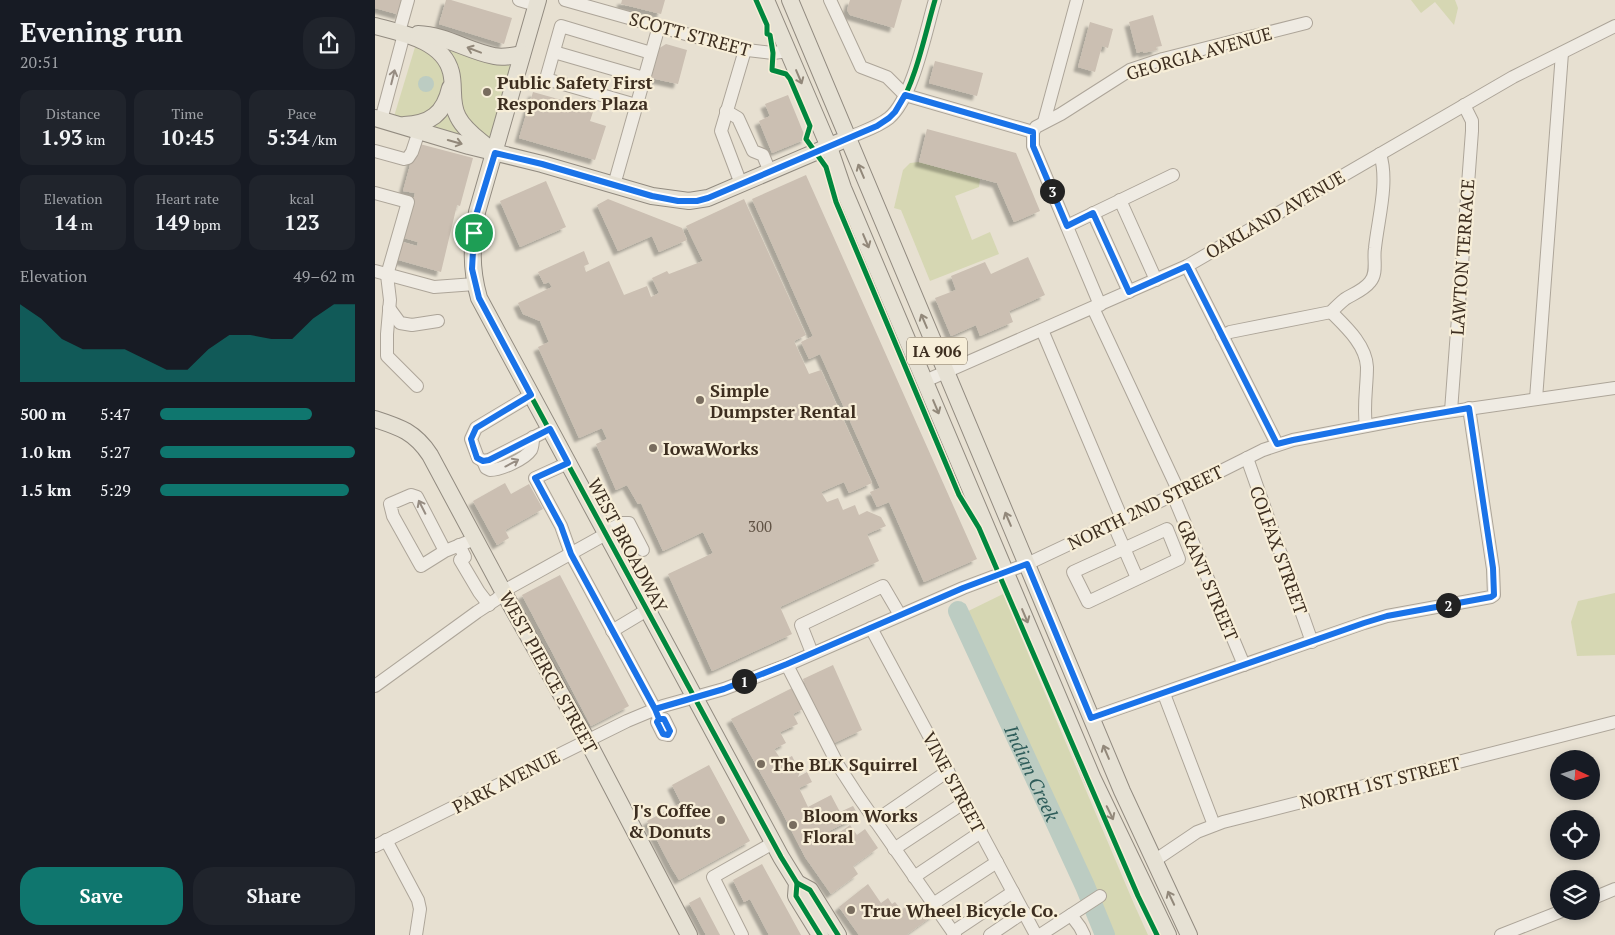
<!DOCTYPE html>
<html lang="en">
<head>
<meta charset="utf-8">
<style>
  :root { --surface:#171b24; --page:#20242c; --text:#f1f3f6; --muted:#9ea1a6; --accent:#0f766e }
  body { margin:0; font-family:"PT Serif",serif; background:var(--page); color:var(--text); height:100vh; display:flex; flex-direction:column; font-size:19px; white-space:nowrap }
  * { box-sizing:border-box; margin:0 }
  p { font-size:16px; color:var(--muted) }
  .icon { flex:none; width:28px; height:28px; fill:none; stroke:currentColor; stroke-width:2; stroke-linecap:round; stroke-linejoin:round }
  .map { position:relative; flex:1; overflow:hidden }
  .details { display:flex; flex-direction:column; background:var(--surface); width:375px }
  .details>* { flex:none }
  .needle { width:32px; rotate:94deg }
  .buttons { position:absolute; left:1175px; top:750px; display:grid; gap:10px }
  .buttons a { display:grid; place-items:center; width:50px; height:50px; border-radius:50%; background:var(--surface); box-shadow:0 2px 8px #0003; font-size:25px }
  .pin { position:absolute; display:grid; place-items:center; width:42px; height:42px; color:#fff; margin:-21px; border:2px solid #fff; border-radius:50%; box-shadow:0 1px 5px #0007 }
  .km { position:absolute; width:25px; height:25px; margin:-12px; border-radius:50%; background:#222; color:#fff; font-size:14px; line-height:25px; text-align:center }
  .round { display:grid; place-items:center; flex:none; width:52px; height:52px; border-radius:20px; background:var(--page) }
  .summary { display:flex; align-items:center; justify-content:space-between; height:85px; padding:0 20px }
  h1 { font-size:28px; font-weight:700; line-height:38px }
  .metrics { display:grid; grid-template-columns:repeat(3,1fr); gap:8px; height:85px; padding:5px 20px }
  .metrics div { display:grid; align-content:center; border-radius:12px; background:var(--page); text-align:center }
  .metrics b { font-size:21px; font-weight:700 }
  .metrics small { font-size:14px; font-weight:400 }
  .metrics p { font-size:14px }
  .chart { height:140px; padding:10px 20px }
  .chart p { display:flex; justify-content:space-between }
  .chart svg { width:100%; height:90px; margin-top:5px; fill:var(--accent); opacity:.7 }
  .button { display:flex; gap:10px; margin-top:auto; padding:10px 20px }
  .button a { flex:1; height:58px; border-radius:20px; background:var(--accent); color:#fff; font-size:20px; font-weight:700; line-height:58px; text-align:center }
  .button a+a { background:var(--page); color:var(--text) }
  ul { padding:0 20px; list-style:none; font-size:16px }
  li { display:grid; grid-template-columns:80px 60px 1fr; align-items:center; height:38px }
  li i { height:12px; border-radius:6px; background:var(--accent) }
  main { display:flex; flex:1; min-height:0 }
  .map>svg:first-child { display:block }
  .green { fill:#d6d7b3 }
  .water { fill:#bcccc2 }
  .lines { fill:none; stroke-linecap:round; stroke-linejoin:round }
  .river { stroke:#bcccc2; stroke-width:20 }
  .building { fill:#cbbfb2; filter:url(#shadow) }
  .minor-casing { stroke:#ada599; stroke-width:14 }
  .major-casing { stroke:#928b80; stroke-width:18 }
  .minor { stroke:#efebe3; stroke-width:12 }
  .major { stroke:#e6e1d4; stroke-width:16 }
  .cycleway-casing { stroke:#f7eed8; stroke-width:8 }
  .cycleway { stroke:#00873e; stroke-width:5 }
  .oneway { stroke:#92887a }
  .oneway2 { stroke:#968c82 }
  .route-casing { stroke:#fff; stroke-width:10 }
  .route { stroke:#1a73e8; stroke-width:6 }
  .poi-dot { fill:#786c5e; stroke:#f7eed8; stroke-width:2 }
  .labels { text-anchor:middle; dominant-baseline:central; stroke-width:4.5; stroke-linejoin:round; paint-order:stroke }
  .number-label { font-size:15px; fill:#605244 }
  .shield { fill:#f7eed8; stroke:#756857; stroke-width:1 }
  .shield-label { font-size:16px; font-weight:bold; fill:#3d2e20 }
  .street-label { font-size:18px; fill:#3d2e20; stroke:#f7eed8 }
  .poi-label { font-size:18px; font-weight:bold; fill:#3d2e20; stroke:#f7eed8; text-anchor:start }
  .water-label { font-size:19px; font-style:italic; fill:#2f5d5a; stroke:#f7eed8 }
</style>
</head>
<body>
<main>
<section class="details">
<div class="summary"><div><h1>Evening run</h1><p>20:51</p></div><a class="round"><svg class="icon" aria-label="share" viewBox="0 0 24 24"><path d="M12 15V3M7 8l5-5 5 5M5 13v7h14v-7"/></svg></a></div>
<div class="metrics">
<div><p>Distance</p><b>1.93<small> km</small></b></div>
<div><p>Time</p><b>10:45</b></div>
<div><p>Pace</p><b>5:34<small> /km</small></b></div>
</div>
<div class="metrics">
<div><p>Elevation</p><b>14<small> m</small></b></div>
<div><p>Heart rate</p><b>149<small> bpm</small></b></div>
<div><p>kcal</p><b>123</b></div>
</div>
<div class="chart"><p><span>Elevation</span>49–62 m</p>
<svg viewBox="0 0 160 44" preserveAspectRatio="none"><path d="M0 44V6L10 13L20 23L30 28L40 28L50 28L60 33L70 38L80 38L90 28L100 21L110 21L120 23L130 23L140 13L150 6L160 6V44z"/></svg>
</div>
<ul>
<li><b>500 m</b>5:47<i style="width:78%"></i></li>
<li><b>1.0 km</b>5:27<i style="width:100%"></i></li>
<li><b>1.5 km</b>5:29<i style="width:97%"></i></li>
</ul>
<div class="button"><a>Save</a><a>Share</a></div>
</section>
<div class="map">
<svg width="1240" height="935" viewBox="0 0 1240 935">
  <defs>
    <filter id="shadow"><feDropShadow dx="-4.5" dy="4.5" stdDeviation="1" flood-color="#0004"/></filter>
  </defs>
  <rect width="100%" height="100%" fill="#e7e0d1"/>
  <!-- green -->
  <g class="green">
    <path d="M1036 0H1080L1083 8 1079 25 1060 2 1046 13Z"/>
    <path d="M44 34 147 54 120 153 17 123Z"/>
    <path d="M544 162 605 179 604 187 580 196 597 240 615 232 624 254 555 281 526 210 519 208 528 170 535 163Z"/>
    <path d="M1240 593V655L1202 656 1196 622 1203 601Z"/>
    <path d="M628 594 759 904 773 935H731L723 911 579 618Z"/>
  </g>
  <!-- water -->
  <circle class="water" cx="51" cy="84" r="8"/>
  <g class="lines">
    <!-- river -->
    <path class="river" id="s1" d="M583 611 710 886 730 935"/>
  </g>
  <!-- building -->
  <g class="building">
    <path d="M0 0H29L25 15 0 8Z"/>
    <path d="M71 0H76L137 18 129 44 64 24Z"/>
    <path d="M247 0H290L286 14 246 4Z"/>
    <path d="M475 0H527L519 28 475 15 472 10Z"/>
    <path d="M778 15 787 46 781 47 782 50 768 53V51L762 53 754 22Z"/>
    <path d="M715 22 738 29 733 48 727 46 720 72 703 67Z"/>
    <path d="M291 44 312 50 303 84 276 78 283 49Z"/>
    <path d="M560 61 608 73 602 96 554 83Z"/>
    <path d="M158 92 219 109 215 121 231 126 220 160 144 138Z"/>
    <path d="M413 95 431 139 397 153 384 121 395 116 390 104Z"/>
    <path d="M552 129 641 153 665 211 639 222 622 183 544 162Z"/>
    <path d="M41 143 98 158 85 206 82 205 66 272 20 259 24 241 42 246 43 242 29 238 40 193 28 191Z"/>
    <path d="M431 175 602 559 549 582 514 502 502 507 495 492 505 488 445 354 434 359 426 342 438 336 377 199Z"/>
    <path d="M171 181 191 227 145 247 125 201Z"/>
    <path d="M233 199 307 228 312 240 284 252 277 236 243 251 222 205Z"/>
    <path d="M369 199 431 335 419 341 434 374 446 370 497 483 474 493 469 482 446 492 452 502 463 498 468 510 480 505 484 515 492 511 506 517 511 526 492 534 504 561 405 607 417 634 337 671 293 574 338 553 328 532 288 551 266 503 263 504 252 485 241 490 221 444 232 439 227 428 204 438 163 347 174 342 165 321 148 314 143 303 177 287 174 282 169 284 163 272 209 251 214 264 209 266 211 272 234 261 249 295 272 286 276 297 284 293 277 278 292 271 294 274 328 261 311 226Z"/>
    <path d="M653 257 670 295 634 311 638 322 605 336 601 325 576 336 560 298 581 290 576 276 610 262 616 274Z"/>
    <path d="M130 483 136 494 154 484 168 509 130 530 134 538 122 545 98 501Z"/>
    <path d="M185 575 254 706 216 726 147 595Z"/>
    <path d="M458 665 487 730 457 744 428 679Z"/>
    <path d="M419 687 430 708 418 714 423 724 405 732 411 743 399 749 407 761 417 756 425 772 423 777 432 772 437 782 424 788 433 807 456 795 465 812 478 806 484 816 454 831 458 837 475 825 482 835 490 829 503 848 478 866 483 874 456 894 430 857 406 810 356 719Z"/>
    <path d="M334 765 375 841 304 880 296 867 272 821 306 803 297 785Z"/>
    <path d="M387 864 426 935H394L375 899 369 902 358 880Z"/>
    <path d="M493 884 506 903 513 898 517 904 520 902 524 907 519 911 521 914 537 902 543 911 552 905 560 914 531 935H484L464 907Z"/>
    <path d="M325 897 345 935H331L314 903Z"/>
  </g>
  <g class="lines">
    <!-- minor casing -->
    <g class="minor-casing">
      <g id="minor">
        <path d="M144 0 161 5"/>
        <path d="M190 0 364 49 398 53 413 51"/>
        <path d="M455 0 486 67 512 77 530 95 658 132"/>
        <path d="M24 32 33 0"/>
        <path d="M179 52 269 78"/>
        <path d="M261 105 171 79 186 26 276 53"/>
        <path d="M351 111 363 118 378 151 388 155 395 172"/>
        <path d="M6 120 29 34"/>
        <path d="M669 122 702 0"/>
        <path d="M473 138C486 132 503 127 514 118 538 98 551 30 560 0"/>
        <path d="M0 151 29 159 33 158 37 152 44 131"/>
        <path d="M366 184 346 131 370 50"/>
        <path d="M239 185 284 26"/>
        <path d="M0 193 33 202 12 275 15 300 12 334V356L42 386"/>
        <path d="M745 200 781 280"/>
        <path d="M718 213 754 292"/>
        <path d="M692 226 798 175"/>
        <path d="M812 266 902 444"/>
        <path d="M0 271 59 287 100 284"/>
        <path d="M725 305 658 146V132L661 127 686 114 755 70 788 59 931 23"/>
        <path d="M14 308 25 323 37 325 63 321"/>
        <path d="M718 308 804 492"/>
        <path d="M956 312C971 327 991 345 992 367 992 387 988 406 991 426"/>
        <path d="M667 330 747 519"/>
        <path d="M847 336 855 332 956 312C960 308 965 303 970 299 978 294 989 290 995 282 1003 273 998 259 1000 248 1003 219 1014 182 1005 154"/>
        <path d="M550 381 812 266 1138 77 1240 26"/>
        <path d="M156 395 101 428 96 439 103 458 108 461 114 460 175 429"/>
        <path d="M1161 399 1187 53"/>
        <path d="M1076 411 1097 131V121L1089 105"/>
        <path d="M872 458 937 642"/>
        <path d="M108 461 111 468 115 470C126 470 150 459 156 450 158 446 158 442 158 437"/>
        <path d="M193 463 160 478 186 526 196 554 280 709 284 719 282 722 288 734 293 735 295 731 289 719H284"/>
        <path d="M798 495 869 665"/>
        <path d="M738 523 762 578"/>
        <path d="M792 529 804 559 713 602 698 572Z"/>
        <path d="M230 532 247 523H254L268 550"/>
        <path d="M84 545 90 557 85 560 104 592 114 605"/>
        <path d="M70 551 42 497 36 495 15 504 18 516 46 566 70 551 100 539"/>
        <path d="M496 628 661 935"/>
        <path d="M237 631 272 610"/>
        <path d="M437 653 426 625 508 586 525 615"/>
        <path d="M412 665 463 765 483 796 580 935"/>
        <path d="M0 686 102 612 122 599 134 588 231 534"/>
        <path d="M789 694 839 825"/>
        <path d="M716 718 989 623 1012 616 1116 597 1119 595 1118 569 1094 408"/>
        <path d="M500 821 573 771"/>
        <path d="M11 840 43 900 45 909 41 935"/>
        <path d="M0 846 252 721 288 706 349 689 412 665 588 588 652 564 798 495 888 450 918 440 1044 416 1240 388"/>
        <path d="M519 849 590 802"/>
        <path d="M779 861 822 832 848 822 1240 722"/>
        <path d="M539 877 606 832"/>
        <path d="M1216 899 1240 889"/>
        <path d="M558 904 622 862"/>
        <path d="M696 915 705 927 709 935"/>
        <path d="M578 932 638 892"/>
        <path d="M367 935 338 877 398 843"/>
        <path d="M615 935 649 912"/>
        <path d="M665 935 725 896"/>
        <path d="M1126 935 1187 911"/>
      </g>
    </g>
    <!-- major casing -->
    <g class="major-casing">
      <g id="major">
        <path d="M163 0 102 212C97 245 95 266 104 298L406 857 422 883 421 896 445 935"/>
        <path d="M391 0 454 147 468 188 718 779 793 935"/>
        <path d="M415 0 747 791 814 935"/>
        <path d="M0 26C26 33 68 40 76 72 80 87 75 103 83 117 90 131 105 140 116 150"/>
        <path d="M43 34C70 35 93 51 119 56 128 58 137 56 147 54"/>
        <path d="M0 118 94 146 167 164 277 196 314 201 333 198 464 142"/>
        <path d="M29 125C55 124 69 114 75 88"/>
        <path d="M0 419C25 427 40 432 55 455L129 593 212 740 314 935"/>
        <path d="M422 883 435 890 463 935"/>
      </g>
    </g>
    <!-- minor -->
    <use href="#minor" class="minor"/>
    <!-- major -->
    <use href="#major" class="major"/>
    <!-- cycleway casing -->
    <g class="cycleway-casing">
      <g id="cycleway">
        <path d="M381 0 392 25V34L395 35 398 53 397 70 411 74 415 79 435 126 431 139 451 167 461 202 584 495 604 528 763 896 782 935"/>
        <path d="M422 883 435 890 463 935"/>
        <path d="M445 935 421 896 422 883 406 857 112 315C84 257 102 210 120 153L290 199 314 201 333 198C374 181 416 164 457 145 478 136 508 128 523 108 540 84 551 30 560 0"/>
      </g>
    </g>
    <!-- cycleway -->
    <use href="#cycleway" class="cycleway"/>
  </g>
  <!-- one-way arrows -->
  <defs><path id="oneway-shaft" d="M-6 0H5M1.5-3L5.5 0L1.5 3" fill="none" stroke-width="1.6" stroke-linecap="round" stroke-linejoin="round" transform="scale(1.25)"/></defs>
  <g class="oneway">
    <use href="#oneway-shaft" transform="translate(99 50) rotate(-159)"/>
    <use href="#oneway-shaft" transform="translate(424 77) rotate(67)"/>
    <use href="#oneway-shaft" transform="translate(80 142) rotate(16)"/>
    <use href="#oneway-shaft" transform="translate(486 171) rotate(-113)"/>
    <use href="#oneway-shaft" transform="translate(491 241) rotate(67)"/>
    <use href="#oneway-shaft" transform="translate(549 321) rotate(-113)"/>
    <use href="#oneway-shaft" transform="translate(561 407) rotate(67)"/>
    <use href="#oneway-shaft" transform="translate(633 519) rotate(-113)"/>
    <use href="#oneway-shaft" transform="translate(650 616) rotate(67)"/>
    <use href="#oneway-shaft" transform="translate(731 752) rotate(-113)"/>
    <use href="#oneway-shaft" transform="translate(735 813) rotate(64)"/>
    <use href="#oneway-shaft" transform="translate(796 898) rotate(-115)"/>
  </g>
  <g class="oneway2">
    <use href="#oneway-shaft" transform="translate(18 77) rotate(-76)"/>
    <use href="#oneway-shaft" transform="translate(137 463) rotate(-28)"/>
    <use href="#oneway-shaft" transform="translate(47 507) rotate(-117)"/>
  </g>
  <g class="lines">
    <!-- route casing -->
    <g class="route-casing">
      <path id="route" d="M99 233 97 269 104 298 156 395 101 428 96 439 98 446 102 458 108 461 114 460 175 429 193 463 160 478 186 526 196 554 280 709 284 719 282 722 288 734 293 735 295 731 289 719H284L280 709 349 689 412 664 588 588 652 564 716 718 989 623 1012 616 1116 597 1119 595 1118 568 1094 408 991 426 918 440 902 444 812 266 754 292 718 213 692 226 658 146V132L530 95 520 112 514 118 502 126 366 184 333 198 322 201H303L277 196 167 164 120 153 102 212 99 233"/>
    </g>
    <!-- route -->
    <use href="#route" class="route"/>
  </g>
  <!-- markers -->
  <g class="poi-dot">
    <circle cx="112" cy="92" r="5"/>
    <circle cx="325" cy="400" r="5"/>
    <circle cx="278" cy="448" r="5"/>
    <circle cx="386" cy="764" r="5"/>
    <circle cx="346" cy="820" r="5"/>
    <circle cx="418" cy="825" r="5"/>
    <circle cx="476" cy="910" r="5"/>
  </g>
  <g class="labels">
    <!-- number labels -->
    <g class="number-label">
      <text x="385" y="526">300</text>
    </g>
    <!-- shield labels -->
    <rect class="shield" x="532" y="337.5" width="60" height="27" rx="4"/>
    <g class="shield-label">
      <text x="562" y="351">IA 906</text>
    </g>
    <!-- street labels -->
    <g class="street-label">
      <text transform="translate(315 34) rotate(15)">SCOTT STREET</text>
      <text transform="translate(824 53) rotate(-16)">GEORGIA AVENUE</text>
      <text transform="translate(900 214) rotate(-30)">OAKLAND AVENUE</text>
      <text transform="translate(1087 257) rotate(-86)">LAWTON TERRACE</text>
      <text transform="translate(770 507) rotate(-26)">NORTH 2ND STREET</text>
      <text transform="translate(253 545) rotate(62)">WEST BROADWAY</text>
      <text transform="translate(904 550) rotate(70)">COLFAX STREET</text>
      <text transform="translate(833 580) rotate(67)">GRANT STREET</text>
      <text transform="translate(174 672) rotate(61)">WEST PIERCE STREET</text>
      <text transform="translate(131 781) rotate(-27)">PARK AVENUE</text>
      <text transform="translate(579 782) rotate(62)">VINE STREET</text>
      <text transform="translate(1005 782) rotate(-14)">NORTH 1ST STREET</text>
    </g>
    <!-- poi labels -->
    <g class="poi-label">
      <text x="122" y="82">Public Safety First<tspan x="122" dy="21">Responders Plaza</tspan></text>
      <text x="335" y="390">Simple<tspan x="335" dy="21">Dumpster Rental</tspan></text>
      <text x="288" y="448">IowaWorks</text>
      <text x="396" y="764">The BLK Squirrel</text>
      <text x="336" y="810" text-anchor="end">J's Coffee<tspan x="336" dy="21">&amp; Donuts</tspan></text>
      <text x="428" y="815">Bloom Works<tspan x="428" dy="21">Floral</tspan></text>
      <text x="486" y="910">True Wheel Bicycle Co.</text>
    </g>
    <!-- water labels -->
    <g class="water-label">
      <text stroke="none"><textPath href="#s1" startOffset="178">Indian Creek</textPath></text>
    </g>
  </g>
</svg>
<div class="buttons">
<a><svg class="needle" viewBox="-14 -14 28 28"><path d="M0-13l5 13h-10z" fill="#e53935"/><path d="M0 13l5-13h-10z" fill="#9ea1a6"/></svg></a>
<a><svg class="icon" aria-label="locate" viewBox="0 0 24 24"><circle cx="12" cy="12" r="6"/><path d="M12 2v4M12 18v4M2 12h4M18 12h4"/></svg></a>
<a><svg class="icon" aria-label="layers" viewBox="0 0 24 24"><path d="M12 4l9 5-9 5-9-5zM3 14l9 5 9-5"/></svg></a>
</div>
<div class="pin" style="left:99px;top:233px;background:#1e9e55"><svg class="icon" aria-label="arrive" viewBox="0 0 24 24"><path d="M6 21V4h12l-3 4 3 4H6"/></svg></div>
<b class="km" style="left:369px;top:681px">1</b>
<b class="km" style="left:1073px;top:605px">2</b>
<b class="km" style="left:677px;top:191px">3</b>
</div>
</main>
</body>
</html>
